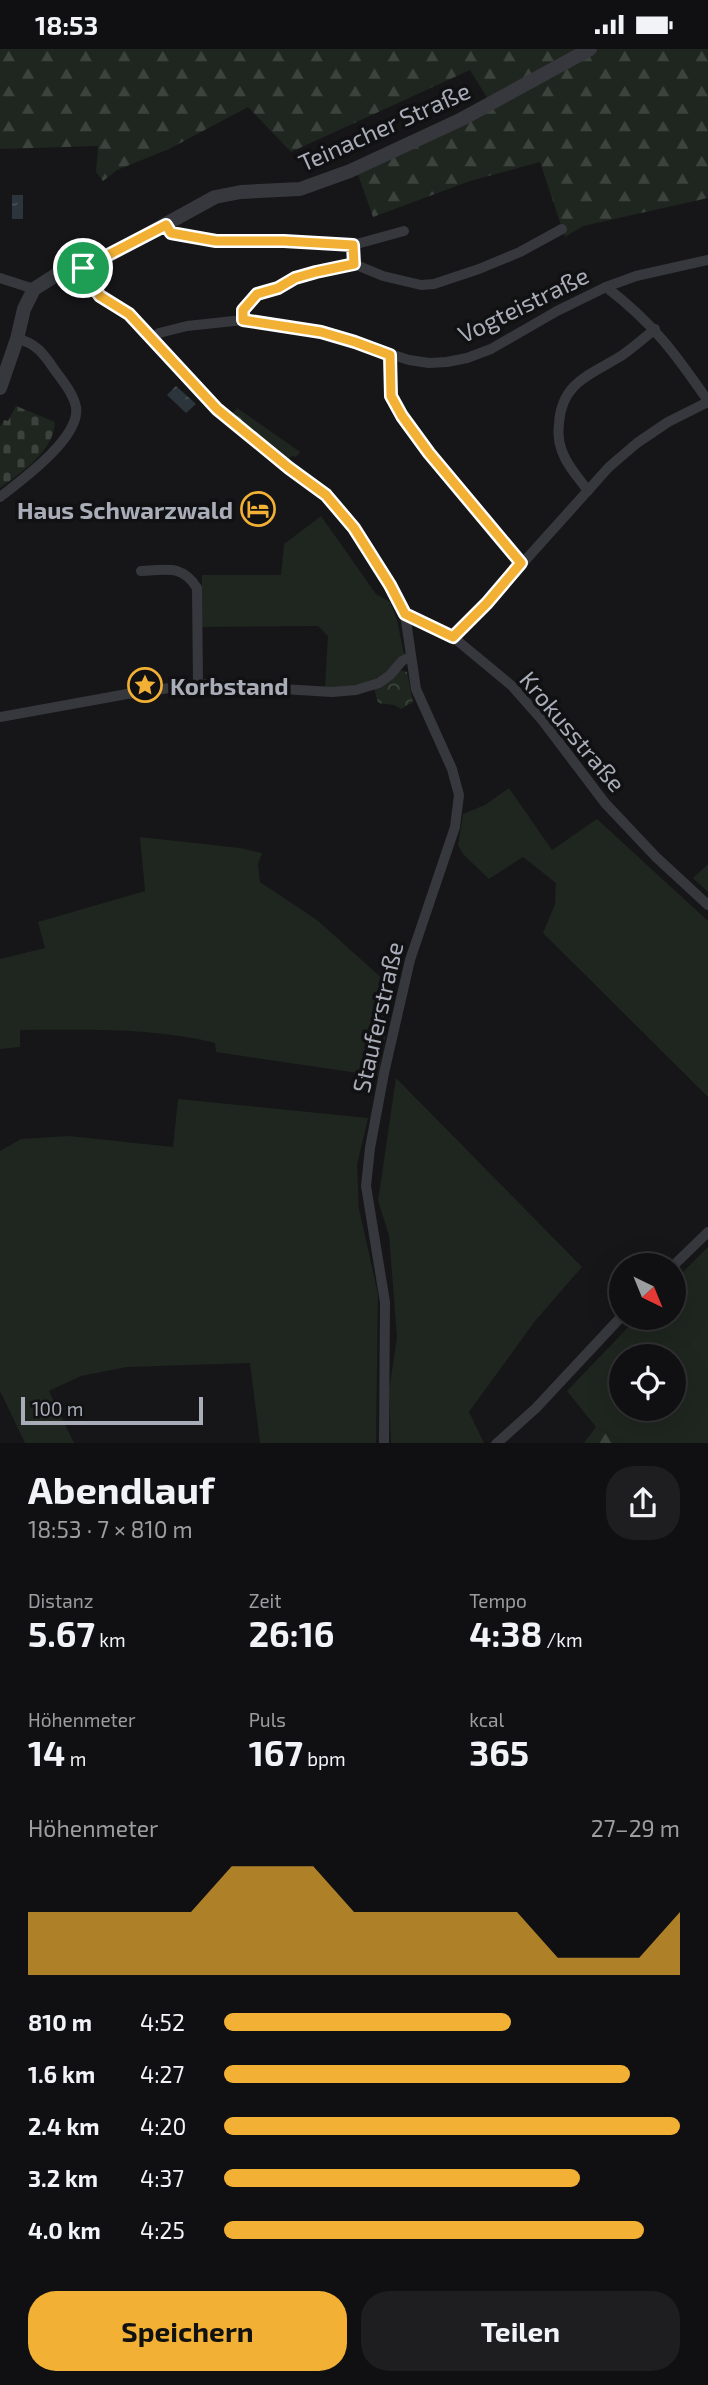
<!DOCTYPE html>
<html lang="de">
<head>
<meta charset="utf-8">
<style>
  :root { --surface:#101012; --page:#1e1e20; --text:#f1f3f6; --muted:#9c9d9f; --line:#303032; --accent:#f2b134 }
  body { margin:0; font-family:"Exo 2",sans-serif; background:var(--page); color:var(--text); height:100vh; display:flex; flex-direction:column; font-size:26px; white-space:nowrap }
  * { box-sizing:border-box; margin:0 }
  p { font-size:23px; color:var(--muted) }
  .icon { flex:none; width:38px; height:38px; fill:none; stroke:currentColor; stroke-width:2; stroke-linecap:round; stroke-linejoin:round }
  .map { position:relative; height:1394px; overflow:hidden }
  .side { display:flex; flex-direction:column; background:var(--surface); flex:1 }
  .side>* { flex:none }
  .needle { width:46px; rotate:137deg }
  .tools { position:absolute; left:609px; top:1204px; display:grid; gap:14px }
  .tools a { display:grid; place-items:center; width:77px; height:77px; border-radius:50%; background:var(--surface); box-shadow:0 7px 28px #0002,0 0 0 2px var(--line); font-size:35px }
  .scale { position:absolute; left:21px; bottom:18px; width:182px; box-sizing:border-box; padding-left:7px; border:4px solid #a8adb8; border-top:0; font-size:19px; line-height:24px; white-space:nowrap; color:#a8adb8; -webkit-text-stroke:5px #111113; paint-order:stroke }
  .pin { position:absolute; display:grid; place-items:center; width:60px; height:60px; color:#fff; margin:-30px; border:4px solid #fff; border-radius:50%; box-shadow:0 2px 7px #0007 }
  .round { display:grid; place-items:center; flex:none; width:74px; height:74px; border-radius:28px; background:var(--page) }
  .head { display:flex; align-items:center; justify-content:space-between; height:119px; padding:0 28px }
  h1 { font-size:38px; font-weight:700; line-height:52px }
  .figures { display:grid; grid-template-columns:repeat(3,1fr); gap:10px; height:119px; padding:7px 28px }
  .figures div { display:grid; align-content:center }
  .figures b { font-size:35px; font-weight:700 }
  .figures small { font-size:19px; font-weight:400 }
  .figures p { font-size:19px }
  .chart { height:196px; padding:14px 28px }
  .chart p { display:flex; justify-content:space-between }
  .chart svg { width:100%; height:126px; margin-top:7px; fill:var(--accent); opacity:.7 }
  .action { display:flex; gap:14px; margin-top:auto; padding:14px 28px }
  .action a { flex:1; height:80px; border-radius:28px; background:var(--accent); color:#111; font-size:28px; font-weight:700; line-height:80px; text-align:center }
  .action a+a { background:var(--page); color:var(--text) }
  ul { padding:0 28px; list-style:none; font-size:23px }
  li { display:grid; grid-template-columns:112px 84px 1fr; align-items:center; height:52px }
  li i { height:18px; border-radius:9px; background:var(--accent) }
  .status { display:flex; justify-content:space-between; align-items:center; height:49px; padding:0 35px; background:var(--surface); direction:ltr }
  .status svg { height:19px; fill:currentColor }
  .map>svg:first-child { display:block }
  .grass { fill:#1e261f; fill-rule:evenodd }
  .forest { fill:url(#forest-firs) }
  .cemetery { fill:url(#cemetery-stones) }
  .park { fill:url(#park-crowns) }
  .water { fill:url(#water-ripples) }
  .lines { fill:none; stroke-linecap:round; stroke-linejoin:round }
  .minor { stroke:#37383d; stroke-width:10 }
  .tertiary { stroke:#37383d; stroke-width:14 }
  .route-casing { stroke:#fff; stroke-width:14 }
  .route { stroke:#f2b134; stroke-width:9 }
  .labels { text-anchor:middle; dominant-baseline:central; stroke-width:7; stroke-linejoin:round; paint-order:stroke }
  .street-label { font-size:24px; fill:#a8adb8; stroke:#111113 }
  .poi-label { font-size:24px; font-weight:bold; fill:#a8adb8; stroke:#111113; text-anchor:end }
</style>
</head>
<body>
<div class="status"><b>18:53</b><svg viewBox="0 0 49 12"><path d="M0 12V9h3v3zM5 12V6h3v6zM10 12V3h3v9zM15 12V0h3v12zM26 1h20v11H26zM47 4h2v5h-2z"/></svg></div>
<div class="map">
<svg width="708" height="1395" viewBox="0 0 708 1395">
  <defs>
    <pattern id="forest-firs" width="22" height="20" patternUnits="userSpaceOnUse" patternTransform="scale(1.75)"><rect width="22" height="20" fill="#1e261f"/><path d="M5 1l3.5 6h-7zM16 11l3.5 6h-7z" fill="#3c433d"/></pattern>
    <pattern id="cemetery-stones" width="16" height="16" patternUnits="userSpaceOnUse" patternTransform="scale(1.75)"><rect width="16" height="16" fill="#1e261f"/><path d="M2 7V4a2 2 0 0 1 4 0v3zM10 15v-3a2 2 0 0 1 4 0v3z" fill="#3c433d"/></pattern>
    <pattern id="park-crowns" width="20" height="18" patternUnits="userSpaceOnUse" patternTransform="scale(1.75)"><rect width="20" height="18" fill="#1e261f"/><path d="M2 6a3 3 0 1 1 6 0M12 15a3 3 0 1 1 6 0" fill="none" stroke="#3c433d"/></pattern>
    <pattern id="water-ripples" width="26" height="14" patternUnits="userSpaceOnUse" patternTransform="scale(1.75)"><rect width="26" height="14" fill="#2c353c"/><path d="M2 4q2-2 4 0t4 0M15 11q2-2 4 0t4 0" fill="none" stroke="#485056"/></pattern>
  </defs>
  <rect width="100%" height="100%" fill="#161618"/>
  <!-- grass -->
  <g class="grass">
    <path d="M321 467 376 545 390 553 397 571 404 605 393 620 363 638H325L328 587 318 577 201 578 202 526H281L284 495Z"/>
    <path d="M509 739 552 801 597 770 708 872V1048L543 884 555 855 556 834 523 808 489 830 463 805 458 796 463 765 485 756Z"/>
    <path d="M140 788 240 799 262 804 258 815 260 833 317 871 394 940 378 1027 216 1003 215 994C152 978 84 981 20 981V998L0 1000V910L45 899 38 873 145 842Z"/>
    <path d="M708 815V843L693 829Z"/>
    <path d="M396 1029 582 1218 535 1272 469 1363 484 1394H391L389 1342 397 1288 389 1186 378 1152Z"/>
    <path d="M178 1050 368 1069 357 1116 359 1160 378 1245 376 1394H260L250 1314 127 1318 81 1327 49 1342 74 1394H25L0 1342V1102L21 1090 69 1087 173 1098Z"/>
    <path d="M708 1198V1394H625L596 1378 567 1342 637 1269H674V1232ZM621 1307H674V1360H621Z"/>
  </g>
  <!-- forest -->
  <g class="forest">
    <path d="M0 0H708V149L583 177 565 188 540 113 470 132 373 168 354 114 488 50 470 21 291 103 248 58 169 100 117 121 103 132 96 123 98 97 0 100Z"/>
    <path d="M596 1378 625 1394H584Z"/>
  </g>
  <!-- cemetery -->
  <path class="cemetery" d="M16 357 55 373C54 402 22 423 0 439V378L4 371 8 372Z"/>
  <!-- park -->
  <g class="park">
    <path d="M237 359 300 403 296 408 292 407 288 411 232 365Z"/>
    <path d="M398 621 407 623 413 653 401 660 394 656 378 654 374 639Z"/>
  </g>
  <!-- water -->
  <g class="water">
    <rect x="12" y="146" width="11" height="24"/>
    <path d="M176 337 196 355 186 364 167 346Z"/>
  </g>
  <g class="lines">
    <!-- minor -->
    <g class="minor">
      <path d="M166 176 171 184 216 192H284L353 196 404 182"/>
      <path d="M84 219 88 231 100 247 129 265 217 360 289 419 326 446 354 479 390 536 405 565 453 588 512 637 542 671 605 754 656 808 708 856"/>
      <path d="M0 229 34 240"/>
      <path d="M606 238C653 274 675 304 708 352"/>
      <path d="M243 271V261L257 245 278 239 295 229 316 223 354 215 383 227 421 236 434 235 479 220 520 203 562 180"/>
      <path d="M152 289 159 284 187 277 243 271 321 283 409 311 429 314 447 313 467 309 491 300 557 262 606 238 636 227 708 211"/>
      <path d="M390 306 391 347 402 367 429 404 521 514"/>
      <path d="M588 442C581 432 572 422 566 411 560 400 557 387 559 374 562 333 590 326 621 307 633 299 644 289 655 280"/>
      <path d="M0 448C22 431 81 388 76 358 73 344 62 331 54 320 44 305 35 293 17 290"/>
      <path d="M141 522C166 521 182 515 197 539L198 635"/>
      <path d="M453 588 487 554 609 418 637 394 668 373 708 353"/>
      <path d="M0 668 127 645 198 635 332 643 356 641 379 634 390 626 402 612 411 607"/>
      <path d="M674 1216 708 1183"/>
      <path d="M384 1395 385 1253 366 1137 370 1099 384 1024 410 911 455 778 459 746 452 720 416 640 405 565"/>
      <path d="M496 1395 536 1359 621 1268"/>
    </g>
    <!-- tertiary -->
    <path class="tertiary" d="M0 339 17 290 24 260 34 240 56 226 95 214 215 148 241 143 300 140 350 122 462 70 590 0"/>
  </g>
  <g class="lines">
    <!-- route casing -->
    <g class="route-casing">
      <path id="route" d="M166 176 171 184 216 192H284L353 196 354 215 316 223 295 229 278 239 257 245 243 261V271L321 283 355 293 390 306 391 347 402 367 429 404 521 514 487 554 453 588 405 565 390 536 354 479 326 446 289 419 217 360 129 265 100 247 88 231 83 219Z"/>
    </g>
    <!-- route -->
    <use href="#route" class="route"/>
  </g>
  <!-- icons -->
  <defs>
    <g id="hotel-ring" transform="scale(1.75)"><circle r="9.5" fill="#111113" stroke="#f2b134" stroke-width="1.5"/><path d="M-6-4.5h1.5V1H6V5H4.5V3h-9V5H-6ZM-4 0a1.8 1.8 0 1 1 3.6 0ZM.5 0V-2.5h3Q6-2.5 6 0Z" fill="#f2b134"/></g>
    <g id="sight-ring" transform="scale(1.75)"><circle r="9.5" fill="#111113" stroke="#f2b134" stroke-width="1.5"/><path d="M0-6L1.8-2.2L6-1.7L2.9 1.2L3.7 5.4L0 3.3L-3.7 5.4L-2.9 1.2L-6-1.7L-1.8-2.2Z" fill="#f2b134"/></g>
  </defs>
  <g fill-rule="evenodd">
    <use href="#hotel-ring" x="258" y="460"/>
    <use href="#sight-ring" x="145" y="636"/>
  </g>
  <g class="labels">
    <!-- street labels -->
    <g class="street-label">
      <text transform="translate(384 77) rotate(-24)">Teinacher Straße</text>
      <text transform="translate(523 255) rotate(-26)">Vogteistraße</text>
      <text transform="translate(573 682) rotate(50)">Krokusstraße</text>
      <text transform="translate(377 968) rotate(-77)">Stauferstraße</text>
    </g>
    <!-- poi labels -->
    <g class="poi-label">
      <text x="233" y="460">Haus Schwarzwald</text>
      <text x="170" y="636" text-anchor="start">Korbstand</text>
    </g>
  </g>
</svg>
<div class="tools">
<a><svg class="needle" viewBox="-14 -14 28 28"><path d="M0-13l5 13h-10z" fill="#e53935"/><path d="M0 13l5-13h-10z" fill="#9c9d9f"/></svg></a>
<a><svg class="icon" aria-label="locate" viewBox="0 0 24 24"><circle cx="12" cy="12" r="6"/><path d="M12 2v4M12 18v4M2 12h4M18 12h4"/></svg></a>
</div>
<div class="scale">100 m</div>
<div class="pin" style="left:83px;top:219px;background:#1e9e55"><svg class="icon" aria-label="arrive" viewBox="0 0 24 24"><path d="M6 21V4h12l-3 4 3 4H6"/></svg></div>
</div>
<section class="side">
<div class="head"><div><h1>Abendlauf</h1><p>18:53 · 7 × 810 m</p></div><a class="round"><svg class="icon" aria-label="share" viewBox="0 0 24 24"><path d="M12 15V3M7 8l5-5 5 5M5 13v7h14v-7"/></svg></a></div>
<div class="figures">
<div><p>Distanz</p><b>5.67<small> km</small></b></div>
<div><p>Zeit</p><b>26:16</b></div>
<div><p>Tempo</p><b>4:38<small> /km</small></b></div>
</div>
<div class="figures">
<div><p>Höhenmeter</p><b>14<small> m</small></b></div>
<div><p>Puls</p><b>167<small> bpm</small></b></div>
<div><p>kcal</p><b>365</b></div>
</div>
<div class="chart"><p><span>Höhenmeter</span>27–29 m</p>
<svg viewBox="0 0 160 44" preserveAspectRatio="none"><path d="M0 44V22L10 22L20 22L30 22L40 22L50 6L60 6L70 6L80 22L90 22L100 22L110 22L120 22L130 38L140 38L150 38L160 22V44z"/></svg>
</div>
<ul>
<li><b>810 m</b>4:52<i style="width:63%"></i></li>
<li><b>1.6 km</b>4:27<i style="width:89%"></i></li>
<li><b>2.4 km</b>4:20<i style="width:100%"></i></li>
<li><b>3.2 km</b>4:37<i style="width:78%"></i></li>
<li><b>4.0 km</b>4:25<i style="width:92%"></i></li>
</ul>
<div class="action"><a>Speichern</a><a>Teilen</a></div>
</section>
</body>
</html>
